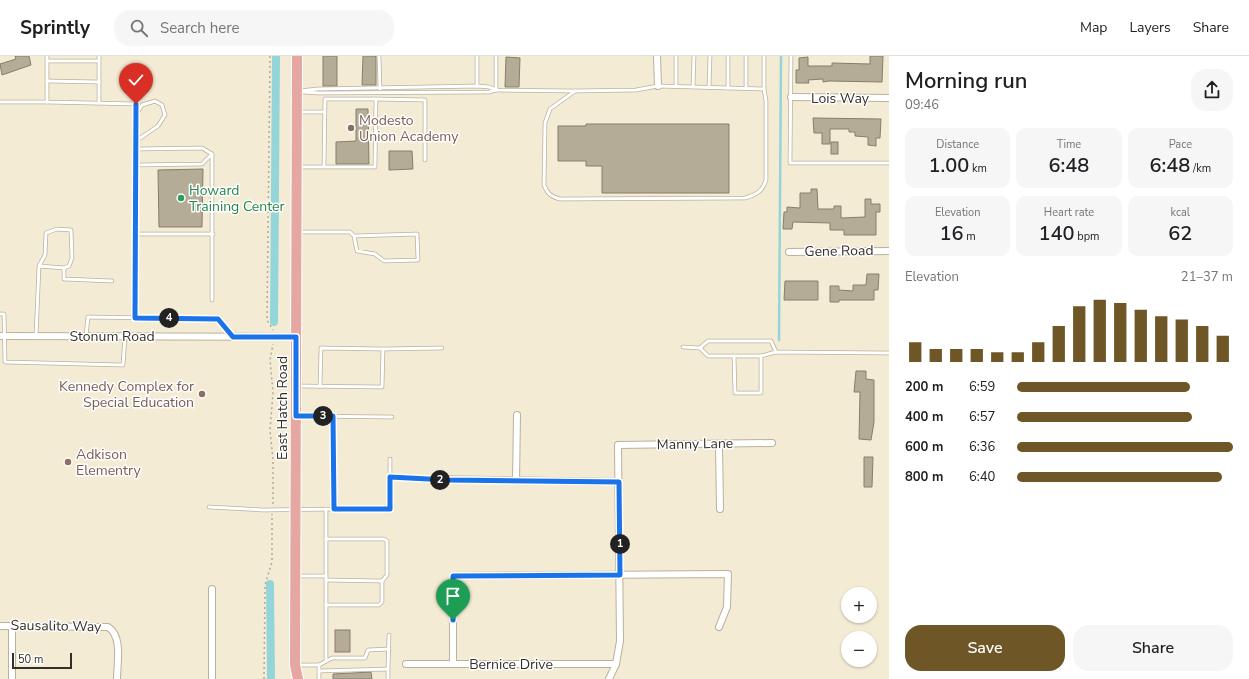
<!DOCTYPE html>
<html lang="en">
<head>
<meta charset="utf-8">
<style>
  :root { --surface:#fff; --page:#f6f6f6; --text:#202124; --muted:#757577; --line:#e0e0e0; --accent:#6f5627 }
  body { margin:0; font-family:"Nunito Sans",sans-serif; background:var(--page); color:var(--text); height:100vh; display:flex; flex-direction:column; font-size:15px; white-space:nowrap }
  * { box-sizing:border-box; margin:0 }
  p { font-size:13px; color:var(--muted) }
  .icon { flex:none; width:22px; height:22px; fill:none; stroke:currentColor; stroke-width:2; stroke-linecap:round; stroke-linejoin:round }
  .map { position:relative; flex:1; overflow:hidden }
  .details { display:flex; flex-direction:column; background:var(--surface); width:360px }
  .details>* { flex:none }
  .tools { position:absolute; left:841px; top:531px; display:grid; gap:8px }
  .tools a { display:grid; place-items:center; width:36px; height:36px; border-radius:50%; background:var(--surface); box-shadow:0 1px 3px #0004; font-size:20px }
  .scale { position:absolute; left:12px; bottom:10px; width:60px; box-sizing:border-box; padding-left:4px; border:2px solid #343028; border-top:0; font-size:11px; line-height:14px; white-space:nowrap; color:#343028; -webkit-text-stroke:3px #fff; paint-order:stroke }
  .pin { position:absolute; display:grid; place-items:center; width:34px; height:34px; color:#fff; margin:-41px -17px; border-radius:50% 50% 50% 0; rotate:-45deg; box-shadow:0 0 4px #0007 }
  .pin .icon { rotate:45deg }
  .km { position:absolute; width:20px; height:20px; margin:-10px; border-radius:50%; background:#222; color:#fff; font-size:11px; line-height:20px; text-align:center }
  .round { display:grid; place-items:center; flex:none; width:42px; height:42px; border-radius:16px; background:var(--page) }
  .overview { display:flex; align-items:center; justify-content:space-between; height:68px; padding:0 16px }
  h1 { font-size:22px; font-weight:600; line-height:30px }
  .metrics { display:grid; grid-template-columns:repeat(3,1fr); gap:6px; height:68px; padding:4px 16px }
  .metrics div { display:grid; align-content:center; border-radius:10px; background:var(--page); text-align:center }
  .metrics b { font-size:20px; font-weight:600 }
  .metrics small { font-size:11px; font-weight:400 }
  .metrics p { font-size:11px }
  .chart { height:112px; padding:8px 16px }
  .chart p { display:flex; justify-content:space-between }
  .chart svg { width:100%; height:72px; margin-top:4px; stroke:var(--accent); stroke-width:6 }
  .cta { display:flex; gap:8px; margin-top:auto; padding:8px 16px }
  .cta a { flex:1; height:46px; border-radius:16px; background:var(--accent); color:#fff; font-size:16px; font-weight:600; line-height:46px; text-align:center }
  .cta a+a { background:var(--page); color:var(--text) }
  ul { padding:0 16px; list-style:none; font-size:13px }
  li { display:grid; grid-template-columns:64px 48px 1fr; align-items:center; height:30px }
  li i { height:10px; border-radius:5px; background:var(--accent) }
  header { display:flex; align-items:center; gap:24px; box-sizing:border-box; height:56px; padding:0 20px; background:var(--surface); border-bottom:1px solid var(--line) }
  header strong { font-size:19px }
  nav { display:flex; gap:22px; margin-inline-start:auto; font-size:14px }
  .search { width:280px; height:36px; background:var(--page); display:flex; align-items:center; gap:10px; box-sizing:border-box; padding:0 14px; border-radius:16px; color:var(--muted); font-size:15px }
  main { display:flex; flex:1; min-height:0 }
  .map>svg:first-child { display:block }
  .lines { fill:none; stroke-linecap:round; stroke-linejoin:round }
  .stream { stroke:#94d5da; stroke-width:2.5 }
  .canal { stroke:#94d5da; stroke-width:8 }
  .building { fill:#b5ac97; stroke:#877e6a }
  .service-casing { stroke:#bbb19c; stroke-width:4.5 }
  .minor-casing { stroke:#bbb19c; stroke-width:8 }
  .primary-casing { stroke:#fff; stroke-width:12 }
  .path { stroke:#b1aa98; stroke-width:1.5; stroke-dasharray:2 3; stroke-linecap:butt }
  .service { stroke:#fff; stroke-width:3 }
  .minor { stroke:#fff; stroke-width:6 }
  .primary { stroke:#e6a6a2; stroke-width:10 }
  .route-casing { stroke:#fff; stroke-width:8 }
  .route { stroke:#1a73e8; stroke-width:5 }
  .education-dot { fill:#8d6e63; stroke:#fff; stroke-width:1.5 }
  .leisure-dot { fill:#2e9e5b; stroke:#fff; stroke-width:1.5 }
  .labels { text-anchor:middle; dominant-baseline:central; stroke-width:3; stroke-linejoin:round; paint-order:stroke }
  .street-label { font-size:14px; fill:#343028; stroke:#fff }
  .education-label { font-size:14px; fill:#785e54; stroke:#fff; text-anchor:start }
  .leisure-label { font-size:14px; fill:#27864d; stroke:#fff; text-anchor:start }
</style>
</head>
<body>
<header>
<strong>Sprintly</strong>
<div class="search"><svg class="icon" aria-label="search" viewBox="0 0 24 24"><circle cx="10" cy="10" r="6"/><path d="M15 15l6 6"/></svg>Search here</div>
<nav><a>Map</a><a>Layers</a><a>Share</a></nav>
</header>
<main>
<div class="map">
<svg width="889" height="623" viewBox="0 0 889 623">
  <rect width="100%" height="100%" fill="#f4ebd4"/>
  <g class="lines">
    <!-- stream -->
    <path class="stream" d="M779 284 781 0"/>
    <!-- canal -->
    <g class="canal">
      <path d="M274 266 276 0"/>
      <path d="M270 528 271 623"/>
    </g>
  </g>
  <!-- building -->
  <g class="building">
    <path d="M15 0H29L31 9 2 19 0 8 16 3Z"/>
    <rect x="323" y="0" width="14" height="30"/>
    <path d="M363 0H376V29H362Z"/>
    <path d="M870 0H883L882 26 829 25 823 26V23L808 24 809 27H796V14H799V2L808 1V10H832V7L870 8Z"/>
    <path d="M506 1 520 2 519 31H505Z"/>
    <path d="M356 53H368L369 108H336V86L356 85Z"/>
    <path d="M813 62 881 63 880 82H876V90L868 89V81L855 80V76H849V73H830V88H822V77H814Z"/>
    <path d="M586 68H729V137H602V110H586V105H558V70H586Z"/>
    <rect x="831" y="86" width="7" height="12"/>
    <path d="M389 95H412L413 113 389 114Z"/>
    <path d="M203 113 202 171H159L158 114Z"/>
    <path d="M811 133H817L818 153H834V150H841V162L865 161V143H871V148H880V156H876V179H844V174H830V167L793 166 792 173H783L784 156H787V151L800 152V137H811Z"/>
    <path d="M867 218H879L878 234H874V244H839V246H830V230H839V234L853 235V229H866Z"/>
    <path d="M785 225H818V244H784Z"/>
    <path d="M856 315H866V323L874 324V366L871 384 859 383 860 336H854Z"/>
    <path d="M864 401H873L872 431H864Z"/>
    <rect x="335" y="574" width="15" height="22"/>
    <path d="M371 616 372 623H333V618Z"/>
  </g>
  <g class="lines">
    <!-- service casing -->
    <g class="service-casing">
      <g id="service">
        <path d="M47 0V46L136 48 135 262"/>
        <path d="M379 0 380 33"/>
        <path d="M496 0V34"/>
        <path d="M676 0V30"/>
        <path d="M746 0V32"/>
        <path d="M791 0 790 107H889"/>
        <path d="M47 5H99"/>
        <path d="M47 25 99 26"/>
        <path d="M477 30V0"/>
        <path d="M693 31 694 0"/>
        <path d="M709 31 710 0"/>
        <path d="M728 32V0"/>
        <path d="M764 33 766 45V124C763 135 756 139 745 142L560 143C551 141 547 137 544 129L545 67 550 53 575 35 636 34 658 30 764 33V0"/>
        <path d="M299 35 318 33 477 30 489 31 496 34 575 35"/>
        <path d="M303 36 318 37 489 36 496 34"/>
        <path d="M376 43 425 44V104"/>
        <path d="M0 46H47"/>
        <path d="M99 47V0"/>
        <path d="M299 56H325"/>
        <path d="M136 85 158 70 165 59 162 49 155 45 142 49 137 57"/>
        <path d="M136 93 202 92 212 98"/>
        <path d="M212 98V244"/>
        <path d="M135 109 202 108 212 98"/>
        <path d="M298 111H375L376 43H325L324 111"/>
        <path d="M298 176H350L354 180 417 178 418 204 384 205 375 198 357 195 354 180"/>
        <path d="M135 178H213"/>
        <path d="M64 212V223L112 225"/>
        <path d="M0 258H4L5 306 123 309 125 280"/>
        <path d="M36 280 39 210 45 199 46 177 57 173 71 174 72 202 69 210 64 212 39 210"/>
        <path d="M86 280 88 261 218 263 233 281"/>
        <path d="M683 291 700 292 708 300H761L776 296 889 297"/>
        <path d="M700 292 708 285H771L776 296"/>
        <path d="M734 300 735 337H761V300"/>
        <path d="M298 330 382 331 383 293 442 292"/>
        <path d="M320 330 321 292 383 293"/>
        <path d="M298 360 392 361"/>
        <path d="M390 421 424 423"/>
        <path d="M209 451 263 454 334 453 333 360"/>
        <path d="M334 453H390V403"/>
        <path d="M297 520H326"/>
        <path d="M326 524 382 525"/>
        <path d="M326 549H379L382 546V525L387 519V485L384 483H326"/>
        <path d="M326 605V453"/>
        <path d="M297 609H319V623"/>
        <path d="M319 609 332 602H365L368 594 389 593"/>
        <path d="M388 613 389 579"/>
        <path d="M319 615 388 613V623"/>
      </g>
    </g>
    <!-- minor casing -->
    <g class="minor-casing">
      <g id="minor">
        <path d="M657 0 658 30"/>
        <path d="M791 41 889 42"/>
        <path d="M789 196 889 195"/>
        <path d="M0 280 296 281"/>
        <path d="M719 388 720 453"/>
        <path d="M424 423 619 426"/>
        <path d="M516 425 517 359"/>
        <path d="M212 533V623"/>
        <path d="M0 570 108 571C123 580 117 608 117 623"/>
        <path d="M12 570V623"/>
        <path d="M406 608H616"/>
        <path d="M453 608V520L728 518 727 551 719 571"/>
        <path d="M609 623 616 608 620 585 618 389 772 387"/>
      </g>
    </g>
    <!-- primary casing -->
    <g class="primary-casing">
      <path id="primary" d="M297 0 295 609 298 623"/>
    </g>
    <!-- path -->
    <g class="path">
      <path d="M270 0 267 264 273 274"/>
      <path d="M273 448V404L270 374 273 336 270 304 273 288"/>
      <path d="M264 623 265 529 272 506V458"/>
    </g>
    <!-- service -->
    <use href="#service" class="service"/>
    <!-- minor -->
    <use href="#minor" class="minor"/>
    <!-- primary -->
    <use href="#primary" class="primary"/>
  </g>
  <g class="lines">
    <!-- route casing -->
    <g class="route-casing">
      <path id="route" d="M136 48 135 262 218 263 233 281H296V360H333L334 453H390V421L447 424 619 426 620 519 453 520V564"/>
    </g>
    <!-- route -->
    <use href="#route" class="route"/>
  </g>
  <!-- markers -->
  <g class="education-dot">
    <circle cx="351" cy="72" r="4"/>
    <circle cx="202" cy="338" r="4"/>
    <circle cx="68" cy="406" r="4"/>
  </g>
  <circle class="leisure-dot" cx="181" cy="142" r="4"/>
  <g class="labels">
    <!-- street labels -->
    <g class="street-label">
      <text x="840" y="42">Lois Way</text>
      <text transform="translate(839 195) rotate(-1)">Gene Road</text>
      <text x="112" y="280">Stonum Road</text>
      <text transform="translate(282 352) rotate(-90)">East Hatch Road</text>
      <text transform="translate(695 388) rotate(-1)">Manny Lane</text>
      <text transform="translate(56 570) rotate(1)">Sausalito Way</text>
      <text x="511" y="608">Bernice Drive</text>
    </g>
    <!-- education labels -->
    <g class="education-label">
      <text x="359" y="64">Modesto<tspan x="359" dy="16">Union Academy</tspan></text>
      <text x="194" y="330" text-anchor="end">Kennedy Complex for<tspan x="194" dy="16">Special Education</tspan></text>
      <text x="76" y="398">Adkison<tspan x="76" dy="16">Elementry</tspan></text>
    </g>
    <!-- leisure labels -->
    <g class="leisure-label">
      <text x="189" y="134">Howard<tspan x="189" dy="16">Training Center</tspan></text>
    </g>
  </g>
</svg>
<div class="tools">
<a>+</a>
<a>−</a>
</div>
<div class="scale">50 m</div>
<div class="pin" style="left:453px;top:564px;background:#1e9e55"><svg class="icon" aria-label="arrive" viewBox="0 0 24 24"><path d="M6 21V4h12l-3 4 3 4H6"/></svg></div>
<div class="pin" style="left:136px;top:48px;background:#d93025"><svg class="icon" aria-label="check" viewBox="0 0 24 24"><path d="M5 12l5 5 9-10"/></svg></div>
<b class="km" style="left:620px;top:488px">1</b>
<b class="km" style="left:440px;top:424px">2</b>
<b class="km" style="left:323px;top:360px">3</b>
<b class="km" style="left:169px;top:262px">4</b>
</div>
<section class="details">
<div class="overview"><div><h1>Morning run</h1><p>09:46</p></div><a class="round"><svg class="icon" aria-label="share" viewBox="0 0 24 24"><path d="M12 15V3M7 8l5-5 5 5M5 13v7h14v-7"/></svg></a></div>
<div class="metrics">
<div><p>Distance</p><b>1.00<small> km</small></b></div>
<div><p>Time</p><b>6:48</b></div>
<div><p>Pace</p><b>6:48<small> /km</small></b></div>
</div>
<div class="metrics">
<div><p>Elevation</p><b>16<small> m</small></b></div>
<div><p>Heart rate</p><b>140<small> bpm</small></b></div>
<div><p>kcal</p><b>62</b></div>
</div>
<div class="chart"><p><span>Elevation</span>21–37 m</p>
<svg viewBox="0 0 160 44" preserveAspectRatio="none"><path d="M5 44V32M15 44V36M25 44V36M35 44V36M45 44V38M55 44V38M65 44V32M75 44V22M85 44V10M95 44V6M105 44V8M115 44V12M125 44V16M135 44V18M145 44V22M155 44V28"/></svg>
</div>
<ul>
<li><b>200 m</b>6:59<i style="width:80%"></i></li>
<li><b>400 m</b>6:57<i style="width:81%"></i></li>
<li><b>600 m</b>6:36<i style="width:100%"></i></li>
<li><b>800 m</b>6:40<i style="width:95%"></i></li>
</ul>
<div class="cta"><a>Save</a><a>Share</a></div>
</section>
</main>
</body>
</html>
